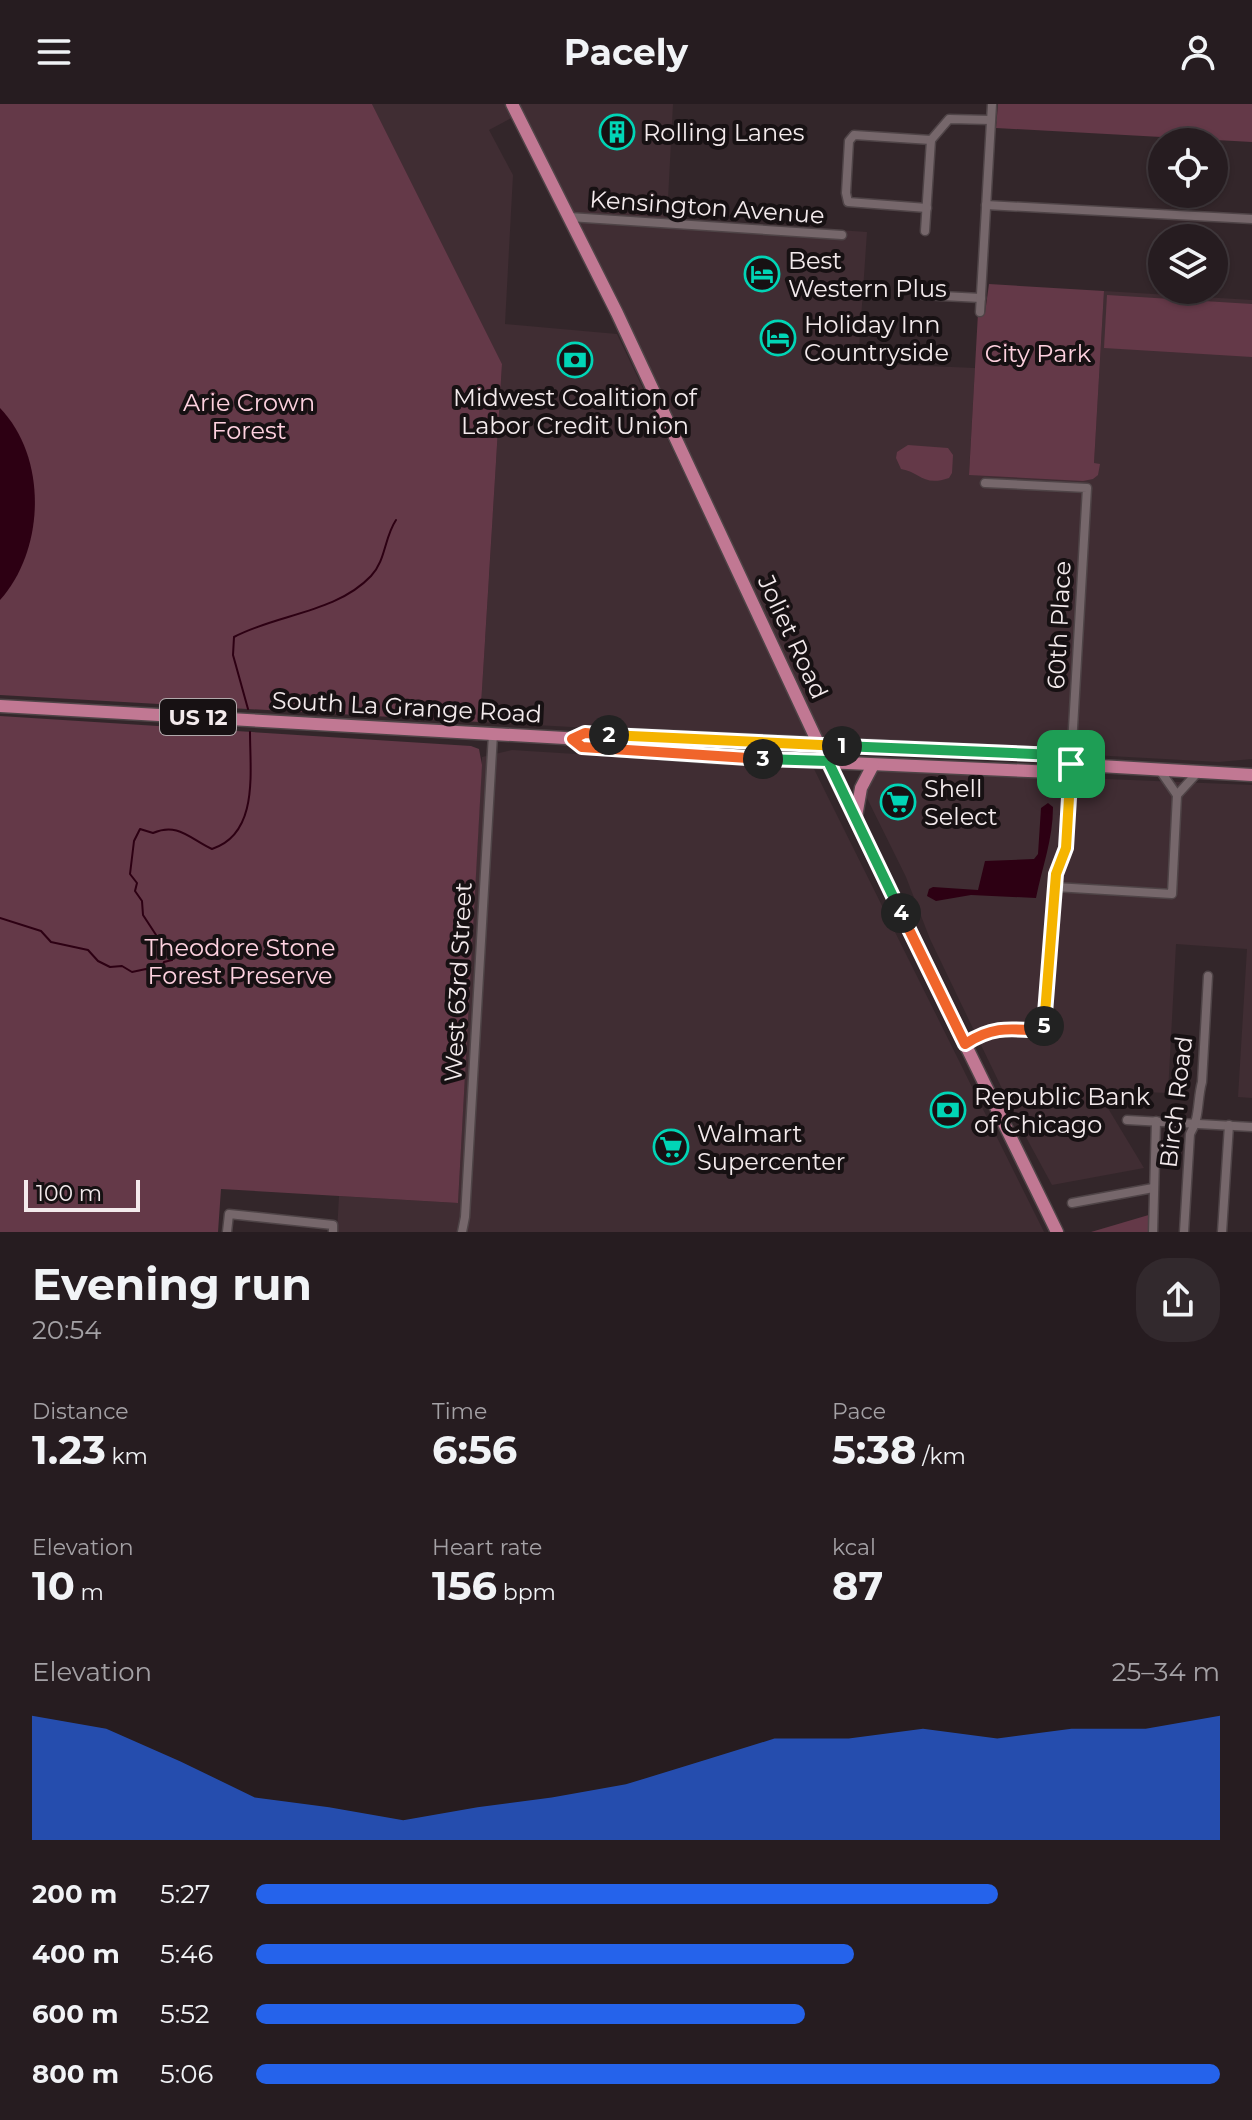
<!DOCTYPE html>
<html lang="en">
<head>
<meta charset="utf-8">
<style>
  :root { --surface:#261c20; --page:#32292d; --text:#f1f3f6; --muted:#a4a1a5; --line:#423a3e; --accent:#2563eb }
  body { margin:0; font-family:Montserrat,sans-serif; background:var(--page); color:var(--text); height:100vh; display:flex; flex-direction:column; font-size:30px; white-space:nowrap }
  * { box-sizing:border-box; margin:0 }
  p { font-size:26px; color:var(--muted) }
  .icon { flex:none; width:44px; height:44px; fill:none; stroke:currentColor; stroke-width:2; stroke-linecap:round; stroke-linejoin:round }
  .map { position:relative; height:1128px; overflow:hidden }
  .details { display:flex; flex-direction:column; background:var(--surface); flex:1 }
  .details>* { flex:none }
  .tools { position:absolute; left:1148px; top:24px; display:grid; gap:16px }
  .tools a { display:grid; place-items:center; width:80px; height:80px; border-radius:50%; background:var(--surface); box-shadow:0 2px 6px #0004,0 0 0 2px var(--line); font-size:40px }
  .scale { position:absolute; left:24px; bottom:20px; width:116px; box-sizing:border-box; padding-left:8px; border:4px solid #f3eaec; border-top:0; font-size:22px; line-height:28px; white-space:nowrap; color:#f3eaec; -webkit-text-stroke:6px #171113; paint-order:stroke }
  .pin { position:absolute; display:grid; place-items:center; width:68px; height:68px; color:#fff; margin:-34px; border-radius:16px; box-shadow:0 4px 12px #0006 }
  .km { position:absolute; width:40px; height:40px; margin:-20px; border-radius:50%; background:#222; color:#fff; font-size:22px; line-height:40px; text-align:center }
  .round { display:grid; place-items:center; flex:none; width:84px; height:84px; border-radius:32px; background:var(--page) }
  .overview { display:flex; align-items:center; justify-content:space-between; height:136px; padding:0 32px }
  h1 { font-size:44px; font-weight:700; line-height:60px }
  .metrics { display:grid; grid-template-columns:repeat(3,1fr); gap:12px; height:136px; padding:8px 32px }
  .metrics div { display:grid; align-content:center }
  .metrics b { font-size:40px; font-weight:700 }
  .metrics small { font-size:22px; font-weight:400 }
  .metrics p { font-size:22px }
  .chart { height:224px; padding:16px 32px }
  .chart p { display:flex; justify-content:space-between }
  .chart svg { width:100%; height:144px; margin-top:8px; fill:var(--accent); opacity:.7 }
  ul { padding:0 32px; list-style:none; font-size:26px }
  li { display:grid; grid-template-columns:128px 96px 1fr; align-items:center; height:60px }
  li i { height:20px; border-radius:10px; background:var(--accent) }
  header { display:flex; justify-content:space-between; align-items:center; height:104px; padding:0 32px; background:var(--surface); font-size:36px; font-weight:700 }
  .map>svg:first-child { display:block }
  .built { fill:#402d33 }
  .green { fill:#643948 }
  .water { fill:#2d0013 }
  .lines { fill:none; stroke-linecap:round; stroke-linejoin:round }
  .stream { stroke:#2d0013; stroke-width:2 }
  .minor-casing { stroke:#4f4447; stroke-width:11 }
  .primary-casing { stroke:#4f4447; stroke-width:15 }
  .minor { stroke:#76676b; stroke-width:8 }
  .primary { stroke:#c17893; stroke-width:12 }
  .split-1-casing { stroke:#fff; stroke-width:16 }
  .split-2-casing { stroke:#fff; stroke-width:16 }
  .split-3-casing { stroke:#fff; stroke-width:16 }
  .split-4-casing { stroke:#fff; stroke-width:16 }
  .split-5-casing { stroke:#fff; stroke-width:16 }
  .split-6-casing { stroke:#fff; stroke-width:16 }
  .split-1 { stroke:#22a559; stroke-width:10 }
  .split-2 { stroke:#f5b400; stroke-width:10 }
  .split-3 { stroke:#f0652b; stroke-width:10 }
  .split-4 { stroke:#22a559; stroke-width:10 }
  .split-5 { stroke:#f0652b; stroke-width:10 }
  .split-6 { stroke:#f5b400; stroke-width:10 }
  .labels { text-anchor:middle; dominant-baseline:central; stroke-width:8; stroke-linejoin:round; paint-order:stroke }
  .shield { fill:#171113; stroke:#b1a9ab; stroke-width:2 }
  .shield-label { font-size:22px; font-weight:bold; fill:#f3eaec }
  .poi-label { font-size:24px; fill:#f3eaec; stroke:#171113; text-anchor:start }
  .street-label { font-size:24px; fill:#f3eaec; stroke:#171113 }
  .park-label { font-size:24px; fill:#fed1df; stroke:#171113 }
</style>
</head>
<body>
<header><svg class="icon" aria-label="menu" viewBox="0 0 24 24"><path d="M4 6h16M4 12h16M4 18h16"/></svg>Pacely<svg class="icon" aria-label="person" viewBox="0 0 24 24"><circle cx="12" cy="8" r="4"/><path d="M4 21q1-7 8-7t8 7"/></svg></header>
<div class="map">
<svg width="1252" height="1128" viewBox="0 0 1252 1128">
  <rect width="100%" height="100%" fill="#33262a"/>
  <!-- built -->
  <g class="built">
    <path d="M372 0H509L515 12 489 26 513 71 505 220 617 230 811 636 480 618 502 260Z"/>
    <path d="M515 0H673L667 114 867 128 858 259 975 264 969 370 1093 375 1104 187 1252 196V655L1219 658 1092 651 1083 647 1079 640 1070 659 824 644Z"/>
    <path d="M512 646 814 665 1044 1128H337L339 1092 458 1099 482 653Z"/>
    <path d="M886 666 1252 681V994L1238 993 1247 845 1176 840 1168 989 1097 986 1144 1064 1052 1081 1020 1022 930 835 906 773 865 690 867 676 873 668Z"/>
  </g>
  <!-- green -->
  <g class="green">
    <path d="M0 0H372L502 260 480 618 0 591Z"/>
    <path d="M998 0H1252V38L996 24Z"/>
    <path d="M989 180 1104 187 1094 359 1100 360 1098 371 1093 375 1083 377 969 371 978 209H985Z"/>
    <path d="M1107 191 1252 200V253L1104 244Z"/>
    <path d="M908 341 948 344 953 351 952 369 949 374C923 383 920 368 901 365L896 354 897 348Z"/>
    <path d="M0 612 471 642 479 645 482 661 458 1099 221 1085 218 1128H0Z"/>
    <path d="M1152 1110V1128H1091Z"/>
  </g>
  <!-- water -->
  <g class="water">
    <path d="M0 304C48 354 45 446 0 496Z"/>
    <path d="M1048 699 1053 703C1053 736 1042 763 1036 794L971 791 936 797 927 792 929 785 933 783 978 786 985 757 1034 755 1038 750 1041 704Z"/>
  </g>
  <g class="lines">
    <!-- stream -->
    <g class="stream">
      <path d="M248 605 233 551 234 533C277 510 336 509 371 472 386 456 384 434 396 416"/>
      <path d="M0 814 41 827 51 838 88 846 98 857 110 863 122 862 132 868 146 865 159 869 164 858 172 856 177 844 170 837H160L143 811 142 797 135 787 137 779 130 770 134 737 140 725 153 729C178 718 190 735 212 745 259 730 250 668 250 628"/>
    </g>
    <!-- minor casing -->
    <g class="minor-casing">
      <g id="minor">
        <path d="M986 101 1252 115"/>
        <path d="M927 104 848 98 846 89 849 37 854 31 931 36"/>
        <path d="M569 113 842 131"/>
        <path d="M925 127 931 36 949 15 991 16"/>
        <path d="M923 191 981 194"/>
        <path d="M980 208 992 0"/>
        <path d="M1177 691 1198 668"/>
        <path d="M1055 783 1172 790 1177 691 1159 665"/>
        <path d="M965 940C994 921 1011 925 1044 927L1056 770 1066 744 1087 384 985 379"/>
        <path d="M1127 1016 1252 1023"/>
        <path d="M1072 1099 1153 1084"/>
        <path d="M227 1128 229 1110 333 1121V1128"/>
        <path d="M462 1128 465 1113 493 630"/>
        <path d="M1153 1128 1156 1017"/>
        <path d="M1184 1128 1190 1030C1200 1014 1197 996 1202 978L1208 872"/>
        <path d="M1222 1128 1229 1021"/>
      </g>
    </g>
    <!-- primary casing -->
    <g class="primary-casing">
      <g id="primary">
        <path d="M512 0 617 209 819 641 1057 1128"/>
        <path d="M0 602 565 634 572 635 582 643 711 653 1053 668 1066 660 1252 671"/>
        <path d="M572 635 585 629 982 647 1057 651 1066 660"/>
        <path d="M856 713 861 684 873 661"/>
      </g>
    </g>
    <!-- minor -->
    <use href="#minor" class="minor"/>
    <!-- primary -->
    <use href="#primary" class="primary"/>
  </g>
  <g class="lines">
    <!-- split-1 casing -->
    <g class="split-1-casing">
      <path id="split-1" d="M842 642 1057 651 1066 660H1071"/>
    </g>
    <!-- split-2 casing -->
    <g class="split-2-casing">
      <path id="split-2" d="M609 631 842 642"/>
    </g>
    <!-- split-3 casing -->
    <g class="split-3-casing">
      <path id="split-3" d="M609 631 585 629 572 635 582 643 763 655"/>
    </g>
    <!-- split-4 casing -->
    <g class="split-4-casing">
      <path id="split-4" d="M763 655 828 657 901 809"/>
    </g>
    <!-- split-5 casing -->
    <g class="split-5-casing">
      <path id="split-5" d="M901 809 965 940C994 921 1011 925 1044 927V922"/>
    </g>
    <!-- split-6 casing -->
    <g class="split-6-casing">
      <path id="split-6" d="M1044 922 1056 770 1066 744 1071 660"/>
    </g>
    <!-- split-1 -->
    <use href="#split-1" class="split-1"/>
    <!-- split-2 -->
    <use href="#split-2" class="split-2"/>
    <!-- split-3 -->
    <use href="#split-3" class="split-3"/>
    <!-- split-4 -->
    <use href="#split-4" class="split-4"/>
    <!-- split-5 -->
    <use href="#split-5" class="split-5"/>
    <!-- split-6 -->
    <use href="#split-6" class="split-6"/>
  </g>
  <!-- icons -->
  <defs>
    <g id="building-ring" transform="scale(1.8)"><circle r="9.5" fill="#171113" stroke="#01d5b6" stroke-width="1.5"/><path d="M-4-6H4V6H1V3H-1V6H-4ZM-2.5-4.3h1.7v1.8h-1.7ZM.8-4.3h1.7v1.8H.8ZM-2.5-1h1.7V.8h-1.7ZM.8-1h1.7V.8H.8Z" fill="#01d5b6"/></g>
    <g id="hotel-ring" transform="scale(1.8)"><circle r="9.5" fill="#171113" stroke="#01d5b6" stroke-width="1.5"/><path d="M-6-4.5h1.5V1H6V5H4.5V3h-9V5H-6ZM-4 0a1.8 1.8 0 1 1 3.6 0ZM.5 0V-2.5h3Q6-2.5 6 0Z" fill="#01d5b6"/></g>
    <g id="bank-ring" transform="scale(1.8)"><circle r="9.5" fill="#171113" stroke="#01d5b6" stroke-width="1.5"/><path d="M-6-4H6V4H-6ZM0-2.3a2.3 2.3 0 1 0 0 4.6a2.3 2.3 0 1 0 0-4.6Z" fill="#01d5b6"/></g>
    <g id="supermarket-ring" transform="scale(1.8)"><circle r="9.5" fill="#171113" stroke="#01d5b6" stroke-width="1.5"/><path d="M-6-5.5h2.5l.6 2H6L4.5 2H-2.5L-4.4-4H-6ZM-1.5 3.2a1.3 1.3 0 1 0 .1 0ZM3 3.2a1.3 1.3 0 1 0 .1 0Z" fill="#01d5b6"/></g>
  </defs>
  <g fill-rule="evenodd">
    <use href="#building-ring" x="617" y="28"/>
    <use href="#hotel-ring" x="762" y="170"/>
    <use href="#hotel-ring" x="778" y="234"/>
    <use href="#bank-ring" x="575" y="256"/>
    <use href="#supermarket-ring" x="898" y="698"/>
    <use href="#bank-ring" x="948" y="1006"/>
    <use href="#supermarket-ring" x="671" y="1043"/>
  </g>
  <g class="labels">
    <!-- shield labels -->
    <rect class="shield" x="160" y="595" width="76" height="36" rx="6"/>
    <g class="shield-label">
      <text x="198" y="613">US 12</text>
    </g>
    <!-- poi labels -->
    <g class="poi-label">
      <text x="643" y="28">Rolling Lanes</text>
      <text x="788" y="156">Best<tspan x="788" dy="28">Western Plus</tspan></text>
      <text x="804" y="220">Holiday Inn<tspan x="804" dy="28">Countryside</tspan></text>
      <text x="575" y="293" text-anchor="middle">Midwest Coalition of<tspan x="575" dy="28">Labor Credit Union</tspan></text>
      <text x="924" y="684">Shell<tspan x="924" dy="28">Select</tspan></text>
      <text x="974" y="992">Republic Bank<tspan x="974" dy="28">of Chicago</tspan></text>
      <text x="697" y="1029">Walmart<tspan x="697" dy="28">Supercenter</tspan></text>
    </g>
    <!-- street labels -->
    <g class="street-label">
      <text transform="translate(707 103) rotate(4)">Kensington Avenue</text>
      <text transform="translate(1059 521) rotate(-87)">60th Place</text>
      <text transform="translate(793 533) rotate(65)">Joliet Road</text>
      <text transform="translate(407 603) rotate(3)">South La Grange Road</text>
      <text transform="translate(458 878) rotate(-87)">West 63rd Street</text>
      <text transform="translate(1176 998) rotate(-83)">Birch Road</text>
    </g>
    <!-- park labels -->
    <g class="park-label">
      <text x="1038" y="249">City Park</text>
      <text x="249" y="298">Arie Crown<tspan x="249" dy="28">Forest</tspan></text>
      <text x="240" y="843">Theodore Stone<tspan x="240" dy="28">Forest Preserve</tspan></text>
    </g>
  </g>
</svg>
<div class="tools">
<a><svg class="icon" aria-label="locate" viewBox="0 0 24 24"><circle cx="12" cy="12" r="6"/><path d="M12 2v4M12 18v4M2 12h4M18 12h4"/></svg></a>
<a><svg class="icon" aria-label="layers" viewBox="0 0 24 24"><path d="M12 4l9 5-9 5-9-5zM3 14l9 5 9-5"/></svg></a>
</div>
<div class="scale">100 m</div>
<div class="pin" style="left:1071px;top:660px;background:#1e9e55"><svg class="icon" aria-label="arrive" viewBox="0 0 24 24"><path d="M6 21V4h12l-3 4 3 4H6"/></svg></div>
<b class="km" style="left:842px;top:642px">1</b>
<b class="km" style="left:609px;top:631px">2</b>
<b class="km" style="left:763px;top:655px">3</b>
<b class="km" style="left:901px;top:809px">4</b>
<b class="km" style="left:1044px;top:922px">5</b>
</div>
<section class="details">
<div class="overview"><div><h1>Evening run</h1><p>20:54</p></div><a class="round"><svg class="icon" aria-label="share" viewBox="0 0 24 24"><path d="M12 15V3M7 8l5-5 5 5M5 13v7h14v-7"/></svg></a></div>
<div class="metrics">
<div><p>Distance</p><b>1.23<small> km</small></b></div>
<div><p>Time</p><b>6:56</b></div>
<div><p>Pace</p><b>5:38<small> /km</small></b></div>
</div>
<div class="metrics">
<div><p>Elevation</p><b>10<small> m</small></b></div>
<div><p>Heart rate</p><b>156<small> bpm</small></b></div>
<div><p>kcal</p><b>87</b></div>
</div>
<div class="chart"><p><span>Elevation</span>25–34 m</p>
<svg viewBox="0 0 160 44" preserveAspectRatio="none"><path d="M0 44V6L10 10L20 20L30 31L40 34L50 38L60 34L70 31L80 27L90 20L100 13L110 13L120 10L130 13L140 10L150 10L160 6V44z"/></svg>
</div>
<ul>
<li><b>200 m</b>5:27<i style="width:77%"></i></li>
<li><b>400 m</b>5:46<i style="width:62%"></i></li>
<li><b>600 m</b>5:52<i style="width:57%"></i></li>
<li><b>800 m</b>5:06<i style="width:100%"></i></li>
</ul>
</section>
</body>
</html>
